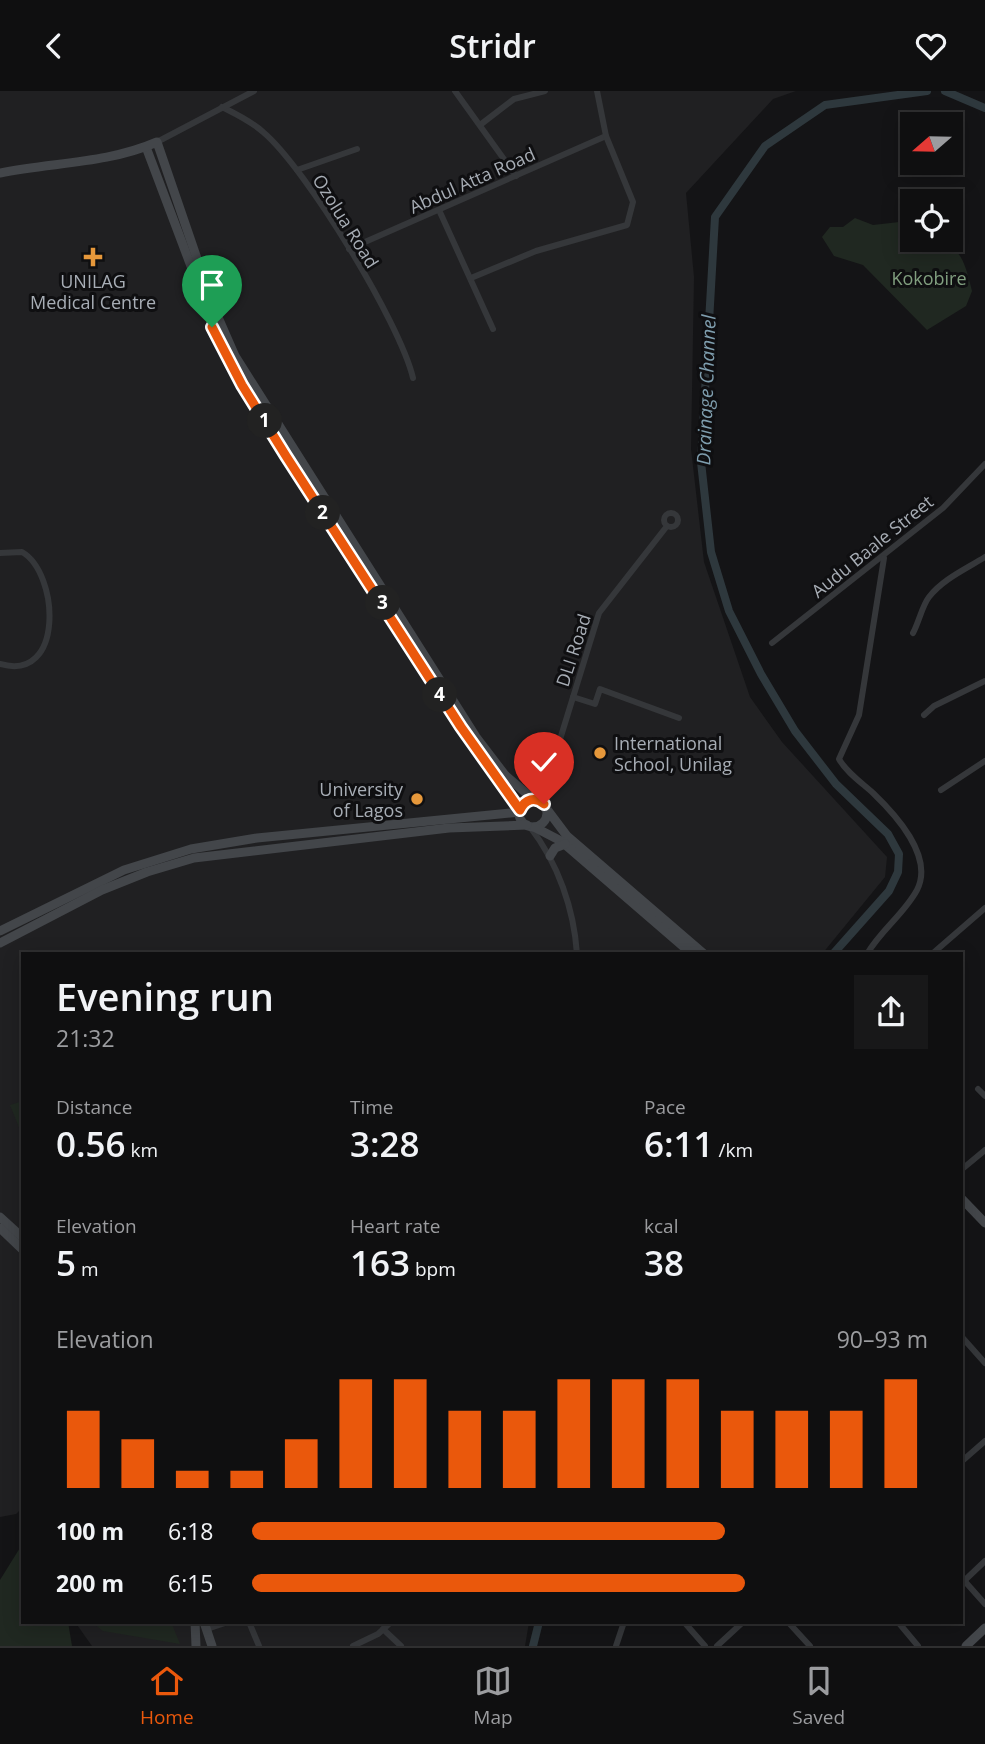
<!DOCTYPE html>
<html lang="en">
<head>
<meta charset="utf-8">
<style>
  :root { --surface:#0f0f10; --page:#181819; --text:#f1f3f6; --muted:#9b9c9f; --line:#2f2f30; --accent:#ea580c }
  body { margin:0; font-family:"Open Sans",sans-serif; background:var(--page); color:var(--text); height:100vh; display:flex; flex-direction:column; font-size:26px; white-space:nowrap }
  * { box-sizing:border-box; margin:0 }
  p { font-size:23px; color:var(--muted) }
  .icon { flex:none; width:38px; height:38px; fill:none; stroke:currentColor; stroke-width:2; stroke-linecap:round; stroke-linejoin:round }
  .map { position:relative; flex:1; overflow:hidden }
  .sheet { position:absolute; left:21px; top:861px; width:942px; height:672px; display:flex; flex-direction:column; background:var(--surface); border-radius:0px; box-shadow:0 4px 18px #0003,0 0 0 2px var(--line) }
  .sheet>* { flex:none }
  .needle { width:46px; rotate:250deg }
  .tools { position:absolute; left:900px; top:21px; display:grid; gap:14px }
  .tools a { display:grid; place-items:center; width:63px; height:63px; border-radius:0px; background:var(--surface); box-shadow:0 4px 18px #0003,0 0 0 2px var(--line); font-size:35px }
  .pin { position:absolute; display:grid; place-items:center; width:60px; height:60px; color:#fff; margin:-72px -30px; border-radius:50% 50% 50% 0; rotate:-45deg; box-shadow:0 0 7px #0007 }
  .pin .icon { rotate:45deg }
  .km { position:absolute; width:35px; height:35px; margin:-18px; border-radius:50%; background:#222; color:#fff; font-size:19px; line-height:35px; text-align:center }
  .round { display:grid; place-items:center; flex:none; width:74px; height:74px; border-radius:0px; background:var(--page) }
  .head { display:flex; align-items:center; justify-content:space-between; height:119px; padding:0 35px }
  h1 { font-size:38px; font-weight:600; line-height:52px }
  .stats { display:grid; grid-template-columns:repeat(3,1fr); gap:10px; height:119px; padding:7px 35px }
  .stats div { display:grid; align-content:center }
  .stats b { font-size:35px; font-weight:600 }
  .stats small { font-size:19px; font-weight:400 }
  .stats p { font-size:19px }
  .chart { height:196px; padding:14px 35px }
  .chart p { display:flex; justify-content:space-between }
  .chart svg { width:100%; height:126px; margin-top:7px; stroke:var(--accent); stroke-width:6 }
  ul { padding:0 35px; list-style:none; font-size:23px }
  li { display:grid; grid-template-columns:112px 84px 1fr; align-items:center; height:52px }
  li i { height:18px; border-radius:9px; background:var(--accent) }
  header { display:flex; justify-content:space-between; align-items:center; height:91px; padding:0 35px; background:var(--surface); font-size:32px; font-weight:600 }
  .tabs { display:flex; justify-content:space-around; align-items:center; height:98px; border-top:2px solid var(--line); background:var(--surface); font-size:19px; color:var(--muted) }
  .tabs a { display:grid; justify-items:center; gap:4px }
  .tabs .active { color:var(--accent) }
  .map>svg:first-child { display:block }
  .built { fill:#202022 }
  .green { fill:#202821 }
  .lines { fill:none; stroke-linecap:round; stroke-linejoin:round }
  .canal { stroke:#2e383d; stroke-width:8 }
  .street { stroke:#35373a; stroke-width:6 }
  .secondary { stroke:#43464a; stroke-width:9 }
  .route-casing { stroke:#fff; stroke-width:14 }
  .route { stroke:#ea580c; stroke-width:9 }
  .poi-dot { fill:#e6983b; stroke:#0f0f11; stroke-width:2.5 }
  .labels { text-anchor:middle; dominant-baseline:central; stroke-width:6; stroke-linejoin:round; paint-order:stroke }
  .street-label { font-size:18px; fill:#a7adb5; stroke:#0f0f11 }
  .park-label { font-size:18px; fill:#819f7f; stroke:#0f0f11 }
  .poi-label { font-size:18px; fill:#a7adb5; stroke:#0f0f11 }
  .water-label { font-size:19px; font-style:italic; fill:#7f9eae; stroke:#0f0f11 }
</style>
</head>
<body>
<header><svg class="icon" aria-label="back" viewBox="0 0 24 24"><path d="M15 5l-7 7 7 7"/></svg>Stridr<svg class="icon" aria-label="heart" viewBox="0 0 24 24"><path d="M12 20l-8-8c-3-5 5-10 8-4 3-6 11-1 8 4z"/></svg></header>
<div class="map">
<svg width="985" height="1555" viewBox="0 0 985 1555">
  <rect width="100%" height="100%" fill="#141416"/>
  <!-- built -->
  <g class="built">
    <path d="M0 0H796L773 8 686 102 694 186 691 358 704 471 750 606 782 651 887 766 885 786 822 863H23V1416L16 1423 0 1426Z"/>
    <path d="M75 1531H529L525 1555H92Z"/>
  </g>
  <!-- green -->
  <g class="green">
    <path d="M855 127 873 134 908 130 912 132V149C956 149 962 158 972 200L966 215 927 239 863 174 834 165 822 146 830 136H843Z"/>
    <path d="M23 1010V1046L10 1014Z"/>
    <path d="M23 1452V1531H68L72 1555H0V1489Z"/>
    <path d="M92 1531H171L180 1553 103 1540Z"/>
  </g>
  <g class="lines">
    <!-- canal -->
    <g class="canal">
      <path d="M945 0 985 17"/>
      <path d="M833 863 889 800 898 781 899 763 888 743 836 693 795 640 761 583 729 520 711 461 701 371 715 126 765 55 825 14 927 0"/>
      <path d="M533 1555 539 1531"/>
    </g>
    <!-- street -->
    <g class="street">
      <path d="M455 0 516 85"/>
      <path d="M222 16C236 23 251 30 263 41 306 77 400 232 413 287"/>
      <path d="M480 34 514 8 545 0"/>
      <path d="M157 51 254 0"/>
      <path d="M297 79 357 58"/>
      <path d="M439 119 493 238"/>
      <path d="M349 158 606 45"/>
      <path d="M471 187 536 160 627 134 633 111 606 45 597 0"/>
      <circle cx="671" cy="429" r="7"/>
      <path d="M0 462 22 461C59 482 65 592 0 573"/>
      <path d="M913 542C919 531 922 515 929 506 943 488 966 478 985 466"/>
      <path d="M772 552 943 417 985 373"/>
      <path d="M573 606 595 613 600 598 679 627"/>
      <path d="M924 624 934 615 985 590"/>
      <path d="M941 699 985 670"/>
      <path d="M541 710 599 522 667 435"/>
      <path d="M530 736C558 772 574 818 577 863"/>
      <path d="M867 863C881 839 904 823 917 799 934 766 896 724 873 702 862 692 846 681 839 668L859 624 884 467"/>
      <path d="M932 863 985 817"/>
      <path d="M978 998 985 1005"/>
      <path d="M961 1079 985 1059"/>
      <path d="M961 1245 985 1272"/>
      <path d="M961 1371 985 1350"/>
      <path d="M961 1486 985 1513"/>
      <path d="M964 1490 985 1470"/>
      <path d="M249 1531 259 1555"/>
      <path d="M684 1531 705 1555"/>
      <path d="M788 1531 810 1555"/>
      <path d="M898 1531 918 1555"/>
      <path d="M207 1538 228 1531"/>
      <path d="M383 1538 401 1555"/>
      <path d="M353 1555 378 1543 391 1531"/>
      <path d="M616 1555 624 1531"/>
      <path d="M717 1555 743 1531"/>
    </g>
    <!-- secondary -->
    <g class="secondary">
      <path d="M146 56 223 260 286 365 398 535"/>
      <path d="M0 82C53 71 106 73 157 51L214 217 235 265 476 646 505 684 533 708"/>
      <path d="M409 553 461 636 520 719"/>
      <circle cx="533" cy="722" r="14"/>
      <path d="M546 717 567 745 704 863"/>
      <path d="M534 736 561 750 692 863"/>
      <path d="M550 765 555 757 565 753"/>
      <path d="M0 840 124 779 191 758 257 747 520 721"/>
      <path d="M0 852 102 799 147 781 194 767 449 737 527 734"/>
      <path d="M961 1107 985 1132"/>
      <path d="M0 1126 23 1147"/>
      <path d="M0 1137 23 1159"/>
      <path d="M195 1531 196 1555"/>
      <path d="M204 1531 212 1555"/>
      <path d="M966 1555 985 1537"/>
    </g>
  </g>
  <g class="lines">
    <!-- route casing -->
    <g class="route-casing">
      <path id="route" d="M212 236 242 294 286 365 461 636 520 719C525 708 535 705 544 713"/>
    </g>
    <!-- route -->
    <use href="#route" class="route"/>
  </g>
  <!-- markers -->
  <g class="poi-dot">
    <path d="M89.5 155.5h7v7h7v7h-7v7h-7v-7h-7v-7h7z"/>
    <circle cx="600" cy="662" r="7"/>
    <circle cx="417" cy="708" r="7"/>
  </g>
  <g class="labels">
    <!-- street labels -->
    <g class="street-label">
      <text transform="translate(472 89) rotate(-24)">Abdul Atta Road</text>
      <text transform="translate(346 130) rotate(58)">Ozolua Road</text>
      <text transform="translate(872 455) rotate(-39)">Audu Baale Street</text>
      <text transform="translate(573 559) rotate(-72)">DLI Road</text>
    </g>
    <!-- park labels -->
    <g class="park-label">
      <text x="929" y="187">Kokobire</text>
    </g>
    <!-- poi labels -->
    <g class="poi-label">
      <text x="93" y="190">UNILAG<tspan x="93" dy="21">Medical Centre</tspan></text>
      <text x="614" y="652" text-anchor="start">International<tspan x="614" dy="21">School, Unilag</tspan></text>
      <text x="403" y="698" text-anchor="end">University<tspan x="403" dy="21">of Lagos</tspan></text>
    </g>
    <!-- water labels -->
    <g class="water-label">
      <text transform="translate(706 299) rotate(-88)">Drainage Channel</text>
    </g>
  </g>
</svg>
<div class="tools">
<a><svg class="needle" viewBox="-14 -14 28 28"><path d="M0-13l5 13h-10z" fill="#e53935"/><path d="M0 13l5-13h-10z" fill="#9b9c9f"/></svg></a>
<a><svg class="icon" aria-label="locate" viewBox="0 0 24 24"><circle cx="12" cy="12" r="6"/><path d="M12 2v4M12 18v4M2 12h4M18 12h4"/></svg></a>
</div>
<div class="pin" style="left:212px;top:236px;background:#1e9e55"><svg class="icon" aria-label="arrive" viewBox="0 0 24 24"><path d="M6 21V4h12l-3 4 3 4H6"/></svg></div>
<div class="pin" style="left:544px;top:713px;background:#d93025"><svg class="icon" aria-label="check" viewBox="0 0 24 24"><path d="M5 12l5 5 9-10"/></svg></div>
<b class="km" style="left:265px;top:330px">1</b>
<b class="km" style="left:323px;top:422px">2</b>
<b class="km" style="left:383px;top:512px">3</b>
<b class="km" style="left:440px;top:604px">4</b>
<section class="sheet">
<div class="head"><div><h1>Evening run</h1><p>21:32</p></div><a class="round"><svg class="icon" aria-label="share" viewBox="0 0 24 24"><path d="M12 15V3M7 8l5-5 5 5M5 13v7h14v-7"/></svg></a></div>
<div class="stats">
<div><p>Distance</p><b>0.56<small> km</small></b></div>
<div><p>Time</p><b>3:28</b></div>
<div><p>Pace</p><b>6:11<small> /km</small></b></div>
</div>
<div class="stats">
<div><p>Elevation</p><b>5<small> m</small></b></div>
<div><p>Heart rate</p><b>163<small> bpm</small></b></div>
<div><p>kcal</p><b>38</b></div>
</div>
<div class="chart"><p><span>Elevation</span>90–93 m</p>
<svg viewBox="0 0 160 44" preserveAspectRatio="none"><path d="M5 44V17M15 44V27M25 44V38M35 44V38M45 44V27M55 44V6M65 44V6M75 44V17M85 44V17M95 44V6M105 44V6M115 44V6M125 44V17M135 44V17M145 44V17M155 44V6"/></svg>
</div>
<ul>
<li><b>100 m</b>6:18<i style="width:70%"></i></li>
<li><b>200 m</b>6:15<i style="width:73%"></i></li>
</ul>
</section>
</div>
<nav class="tabs">
<a class="active"><svg class="icon" aria-label="home" viewBox="0 0 24 24"><path d="M3 11l9-7 9 7M6 9v11h12V9"/></svg>Home</a>
<a><svg class="icon" aria-label="map" viewBox="0 0 24 24"><path d="M3 6l6-2 6 2 6-2v14l-6 2-6-2-6 2zM9 4v14M15 6v14"/></svg>Map</a>
<a><svg class="icon" aria-label="saved" viewBox="0 0 24 24"><path d="M7 4h10v16l-5-4-5 4z"/></svg>Saved</a>
</nav>
</body>
</html>
